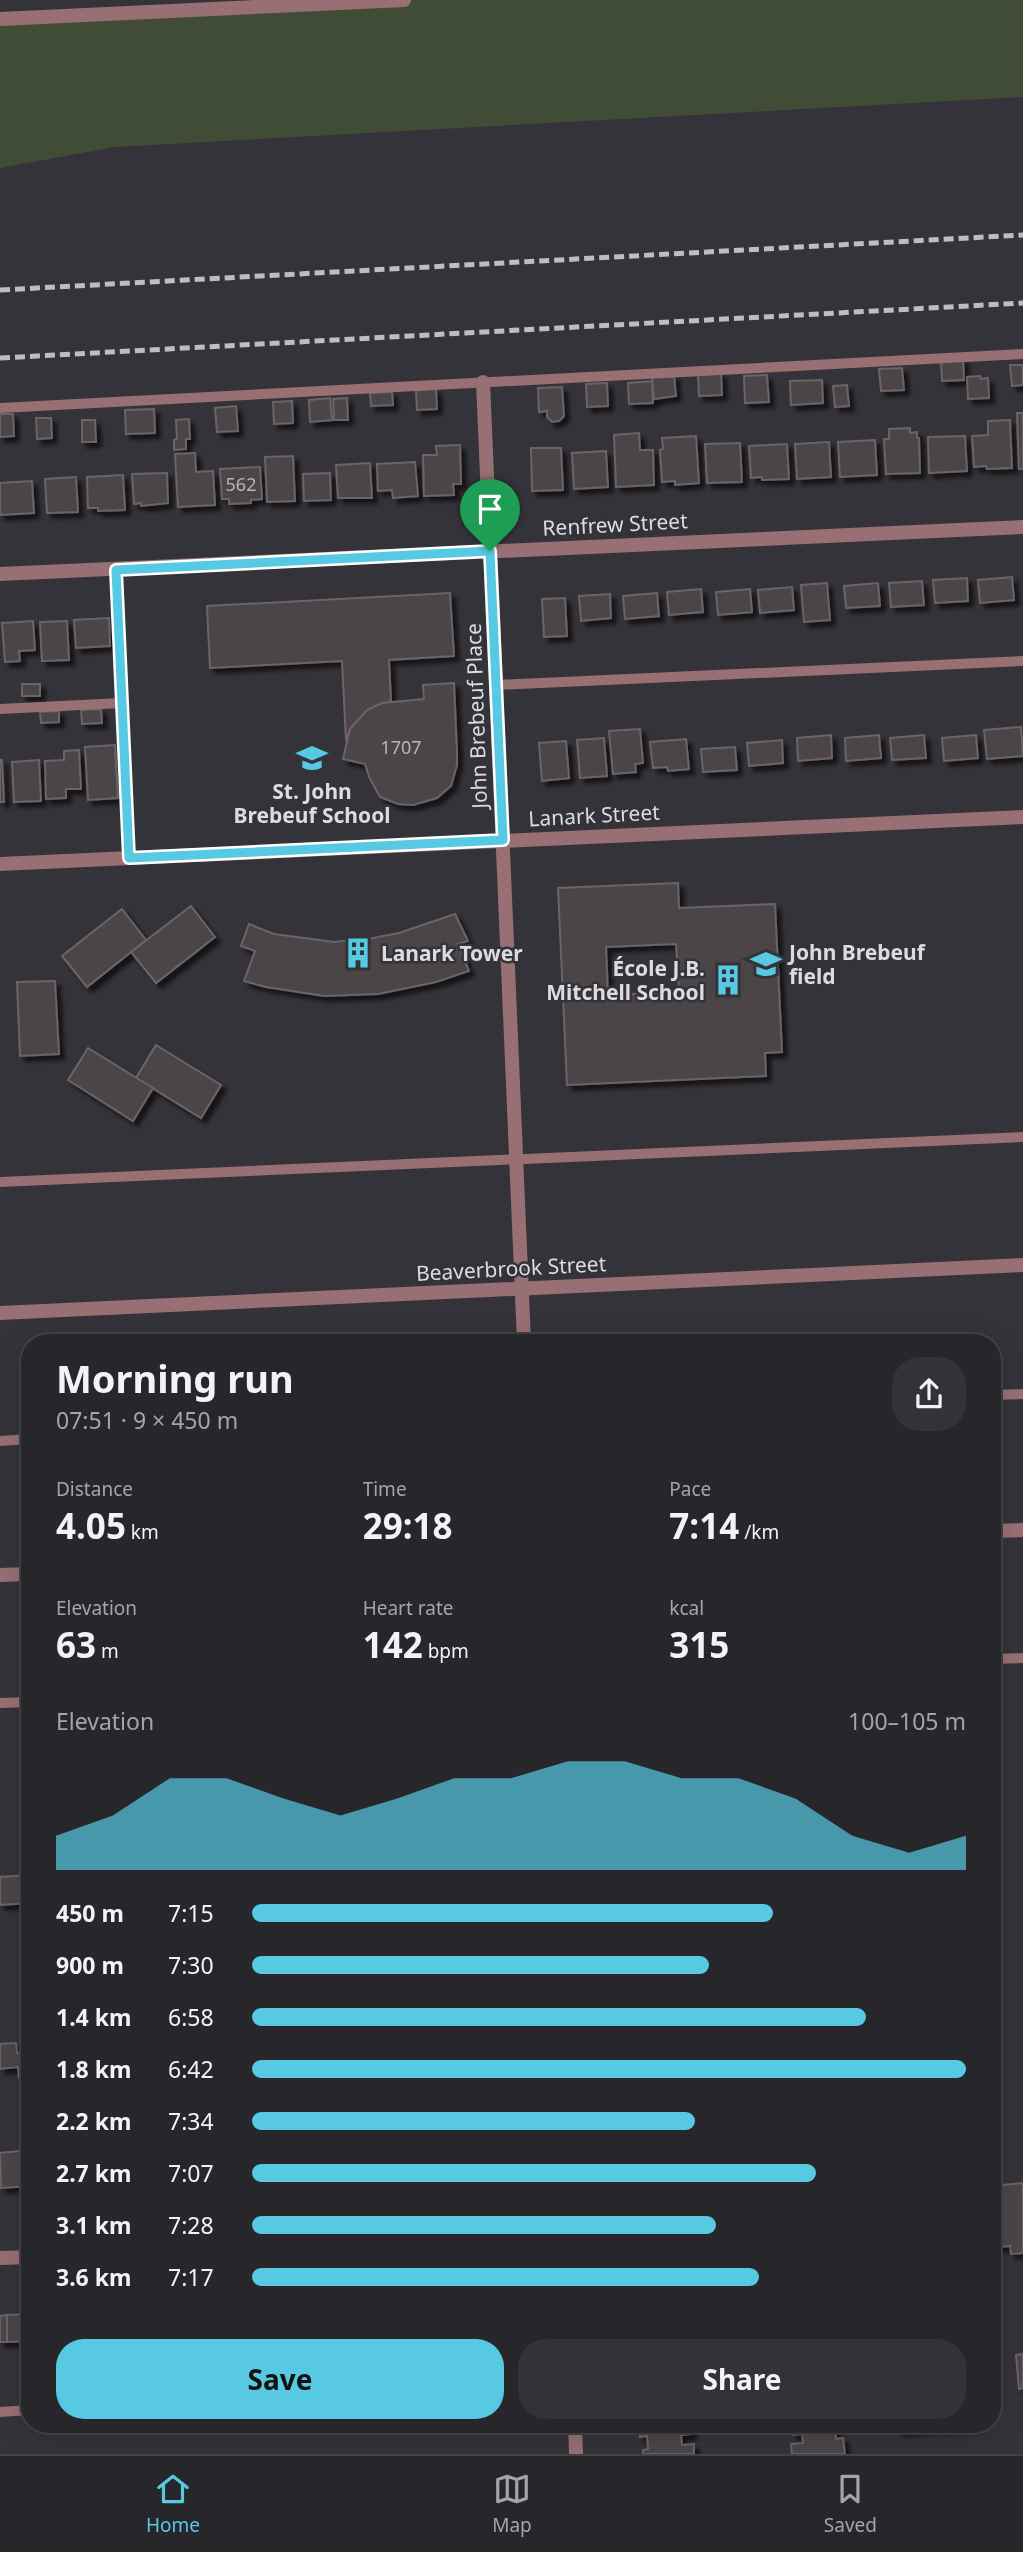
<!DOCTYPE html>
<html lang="en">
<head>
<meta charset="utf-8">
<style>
  :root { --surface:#26262b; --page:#323237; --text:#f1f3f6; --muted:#a4a5a9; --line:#424347; --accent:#57c9e2 }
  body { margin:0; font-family:"Noto Sans",sans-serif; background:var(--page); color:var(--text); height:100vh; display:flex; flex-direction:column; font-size:26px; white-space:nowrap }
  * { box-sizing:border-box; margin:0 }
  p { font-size:23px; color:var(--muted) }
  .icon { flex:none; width:38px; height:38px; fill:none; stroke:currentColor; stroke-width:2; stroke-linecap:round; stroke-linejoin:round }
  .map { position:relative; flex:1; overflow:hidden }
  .side { position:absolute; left:21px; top:1334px; width:980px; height:1099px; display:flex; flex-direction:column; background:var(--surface); border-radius:28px; box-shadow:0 7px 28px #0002,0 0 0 2px var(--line) }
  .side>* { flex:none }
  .pin { position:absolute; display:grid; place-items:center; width:60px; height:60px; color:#fff; margin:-72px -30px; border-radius:50% 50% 50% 0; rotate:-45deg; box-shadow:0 0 7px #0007 }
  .pin .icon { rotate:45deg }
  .round { display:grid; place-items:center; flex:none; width:74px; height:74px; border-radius:28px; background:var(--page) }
  .overview { display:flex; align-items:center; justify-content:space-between; height:119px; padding:0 35px }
  h1 { font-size:38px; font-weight:700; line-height:52px }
  .metrics { display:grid; grid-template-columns:repeat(3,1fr); gap:10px; height:119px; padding:7px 35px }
  .metrics div { display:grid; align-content:center }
  .metrics b { font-size:35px; font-weight:700 }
  .metrics small { font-size:19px; font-weight:400 }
  .metrics p { font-size:19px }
  .chart { height:196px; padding:14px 35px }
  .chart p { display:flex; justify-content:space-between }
  .chart svg { width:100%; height:126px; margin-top:7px; fill:var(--accent); opacity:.7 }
  .cta { display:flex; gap:14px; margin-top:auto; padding:14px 35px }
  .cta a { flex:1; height:80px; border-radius:28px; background:var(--accent); color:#111; font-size:28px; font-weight:700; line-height:80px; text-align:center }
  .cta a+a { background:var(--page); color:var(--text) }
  ul { padding:0 35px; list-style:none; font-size:23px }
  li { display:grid; grid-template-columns:112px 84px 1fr; align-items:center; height:52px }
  li i { height:18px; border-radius:9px; background:var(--accent) }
  .tabs { display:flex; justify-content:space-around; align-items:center; height:98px; border-top:2px solid var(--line); background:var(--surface); font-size:19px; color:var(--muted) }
  .tabs a { display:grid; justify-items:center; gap:4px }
  .tabs .current { color:var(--accent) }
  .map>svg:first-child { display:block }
  .green { fill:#414c37 }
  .building { fill:#4b4446; stroke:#6c6467; stroke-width:2; fill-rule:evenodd; filter:url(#shadow) }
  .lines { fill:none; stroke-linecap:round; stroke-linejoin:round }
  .lane { stroke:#986f73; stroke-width:10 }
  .street { stroke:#986f73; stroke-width:14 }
  .rail { stroke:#bdbdc2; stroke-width:5; stroke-dasharray:10 5; stroke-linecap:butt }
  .route-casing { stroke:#fff; stroke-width:14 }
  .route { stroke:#57c9e2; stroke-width:9 }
  .labels { text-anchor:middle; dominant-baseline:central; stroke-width:5; stroke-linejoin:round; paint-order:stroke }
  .number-label { font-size:18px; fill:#b8b6ba }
  .street-label { font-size:21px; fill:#dcdce0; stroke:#333339 }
  .poi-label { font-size:21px; font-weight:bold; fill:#dcdce0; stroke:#333339; text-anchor:start }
</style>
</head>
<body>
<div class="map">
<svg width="1023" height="2454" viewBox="0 0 1023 2454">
  <defs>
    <filter id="shadow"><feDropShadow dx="5" dy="5" stdDeviation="2" flood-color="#0009"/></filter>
  </defs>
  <rect width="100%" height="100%" fill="#333339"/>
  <!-- green -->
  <path class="green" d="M405 0H1023V97L115 147 0 168V19Z"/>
  <!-- building -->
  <g class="building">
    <path d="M963 359 964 380 942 381 941 360Z"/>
    <path d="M1010 365H1023V385L1012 386Z"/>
    <path d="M902 368 904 390 881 391 879 369Z"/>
    <path d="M721 373 722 395 699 396 698 374Z"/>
    <path d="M674 375 676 396 654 399 652 377Z"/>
    <path d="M767 375 769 402 745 403 744 376Z"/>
    <path d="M980 376 981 379 988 378 989 398 968 399 967 377Z"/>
    <path d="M822 380 823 403 791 405 790 381Z"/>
    <path d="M652 381 653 403 629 404 628 383Z"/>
    <path d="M607 383 608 406 587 407 586 384Z"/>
    <path d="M847 385 849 406 835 407 833 386Z"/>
    <path d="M562 387 564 416 559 421 552 422 547 417V411L539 412 538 388Z"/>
    <path d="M436 389 437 409 417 410 416 390Z"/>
    <path d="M392 392 393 405 371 406 370 393Z"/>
    <path d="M330 398 332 420 310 422 309 400Z"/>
    <path d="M347 398 348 420H334L333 399Z"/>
    <path d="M292 401 293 423 274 424 273 402Z"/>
    <path d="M236 406 238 431 217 432 215 408Z"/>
    <path d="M154 409 155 433 126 434 125 410Z"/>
    <path d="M1017 413H1023V469H1019Z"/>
    <path d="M0 414H13L14 436 0 437Z"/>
    <path d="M36 418H51L52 438 37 439Z"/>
    <path d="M189 419 190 439H186V449L174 450V440L177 439 176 420Z"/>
    <path d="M82 420H95L96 442H82Z"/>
    <path d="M1010 420 1012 468 987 469 986 466 974 467 972 436 988 435V421Z"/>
    <path d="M910 428V433L917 432V438H919L920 473 886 474 884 439H889V429Z"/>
    <path d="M639 433 640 450H653L654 485 616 487 614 435Z"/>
    <path d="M696 436 699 483 675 485V481L662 482 660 450 663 449 662 438Z"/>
    <path d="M965 436 967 471 929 473 928 437Z"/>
    <path d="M875 440 877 475 840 477 838 442Z"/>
    <path d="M829 442 831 477 797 479 795 444Z"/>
    <path d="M740 443 742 482 707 483 705 444Z"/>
    <path d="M787 444 789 479 762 480V477L751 478 749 446Z"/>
    <path d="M460 445 461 484H453L454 495 424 496 423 455H437L436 446Z"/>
    <path d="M531 448H561L563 490 532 491Z"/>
    <path d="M606 451 608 487 574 489 572 453Z"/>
    <path d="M195 453 196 472 213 471 215 505 178 507 175 454Z"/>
    <path d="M293 456 295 501 267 502 265 457Z"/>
    <path d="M415 462 418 496 393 498 392 490 378 491 377 464Z"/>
    <path d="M370 463 372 498H338L336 465Z"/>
    <path d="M260 467 262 499 251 500V503L229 504V499H222L220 469Z"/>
    <path d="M167 473 168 503 141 506V503L134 504 132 474Z"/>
    <path d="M330 473 331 500 304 501 303 474Z"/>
    <path d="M123 475 125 510 98 511V508H88L87 477Z"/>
    <path d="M76 477 78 512 47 513 45 479Z"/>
    <path d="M32 481 34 513 0 515V483Z"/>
    <path d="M1012 577 1014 600 980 603 978 580Z"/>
    <path d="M967 578 968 601 935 603 933 580Z"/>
    <path d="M922 581 924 605 891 607 889 583Z"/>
    <path d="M827 583 830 620 804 622 801 585Z"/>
    <path d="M878 583 880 606 846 608 844 586Z"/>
    <path d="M792 587 794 610 760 613 758 590Z"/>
    <path d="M701 589 703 612 669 615 667 592Z"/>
    <path d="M750 589 752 612 718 615 716 592Z"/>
    <path d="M450 593 454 656 389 660 391 701 367 710 350 729 346 741 342 661 210 668 207 606Z"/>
    <path d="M657 593 659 616 625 619 623 596Z"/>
    <path d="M610 594 611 618 581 621 579 596Z"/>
    <path d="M565 598 567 636 544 637 542 599Z"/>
    <path d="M109 618 110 646 76 648 74 620Z"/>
    <path d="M33 621 35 650 19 651 20 661 5 662 2 623Z"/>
    <path d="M67 621 69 660 42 661 40 622Z"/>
    <path d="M454 683 457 752V765L451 786 437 798 413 805 398 804 380 797 370 779 365 764 343 759 350 729 367 710 382 703 424 699 423 685Z"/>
    <rect x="22" y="684" width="18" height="12"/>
    <path d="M101 709 102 723 82 724 81 710Z"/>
    <path d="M59 711V722L41 723 40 712Z"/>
    <path d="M1021 727 1023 756 987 759 984 730Z"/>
    <path d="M640 729 643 763 635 764 636 772 613 774 609 731Z"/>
    <path d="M831 735 832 758 798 761 797 738Z"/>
    <path d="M879 735 881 758 846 761 845 738Z"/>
    <path d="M924 735 926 758 892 760 890 738Z"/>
    <path d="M976 735 978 758 944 761 942 738Z"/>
    <path d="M604 738 607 776 580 778 577 740Z"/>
    <path d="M686 739 689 769 668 771 667 767 653 768 650 742Z"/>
    <path d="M782 740 783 763 749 766 747 743Z"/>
    <path d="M566 741 569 778 542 781 539 743Z"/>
    <path d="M115 745 118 798 88 800 85 747Z"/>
    <path d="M735 747 737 770 703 772 701 749Z"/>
    <path d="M79 750 81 789H66V798L46 799 45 761 64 760V751Z"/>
    <path d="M0 760H2L4 802H0Z"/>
    <path d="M39 760 41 801 14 802 12 762Z"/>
    <path d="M678 883 679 908 775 904 782 1052 765 1053 766 1076 567 1085 558 888ZM676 944 679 992 608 995 606 947Z"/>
    <path d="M191 906 215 937 156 983 131 952Z"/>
    <path d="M122 909 146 940 87 987 62 956Z"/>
    <path d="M455 914 468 941 458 944 469 971 436 982 378 994 324 996 266 987 244 981 255 951 241 946 249 924 274 934 334 942 373 938 399 933Z"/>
    <path d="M55 981 59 1054 20 1056 17 982Z"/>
    <path d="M156 1045 221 1085 201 1118 136 1078Z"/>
    <path d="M88 1048 153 1088 133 1121 68 1080Z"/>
    <path d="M29 1871H30V1903L0 1905V1877L29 1875Z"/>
    <path d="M30 1944V1994H28L24 1945Z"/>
    <path d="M16 2043 17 2053 30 2052V2077L19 2078 18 2067 0 2069V2044Z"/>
    <path d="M30 2150V2186L1 2188 0 2153Z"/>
    <path d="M1023 2183V2253L1011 2254 1010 2246 997 2247V2243H992V2186Z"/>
    <path d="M30 2314V2341L7 2342V2315Z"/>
    <path d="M7 2315V2342H0V2316Z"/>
    <path d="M1023 2354V2388L1019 2389 1016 2355Z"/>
    <path d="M639 2424H691V2434L681 2435 682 2445 694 2444V2454H643V2450L648 2449 647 2436 640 2437Z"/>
    <path d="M792 2424H847V2426L835 2427 836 2439 843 2438 845 2454H792L791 2444 803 2443 802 2434 793 2435Z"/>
    <path d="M898 2424H934V2428L899 2431Z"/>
    <path d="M939 2424H976V2426L940 2429Z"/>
  </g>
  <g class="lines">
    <!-- lane -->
    <g class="lane">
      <path d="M0 408 1023 354"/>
      <path d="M116 570 129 858"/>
      <path d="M496 685 1023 661"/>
      <path d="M0 709 122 703"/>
      <path d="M0 1182 1023 1137"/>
      <path d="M992 1395 1023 1394"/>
      <path d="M0 1441 30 1439"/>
      <path d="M992 1659 1023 1658"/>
      <path d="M0 1703 30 1702"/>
      <path d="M0 2412 30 2410"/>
    </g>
    <!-- street -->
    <g class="street">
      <path d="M0 19 404 0"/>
      <path d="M483 382 524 1342"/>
      <path d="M0 574 1023 527"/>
      <path d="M0 864 1023 817"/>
      <path d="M0 1313 1023 1265"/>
      <path d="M992 1531 1023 1530"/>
      <path d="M0 1575 30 1574"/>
      <path d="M0 2258 30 2257"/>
      <path d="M575 2424 576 2454"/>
    </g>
    <!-- rail -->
    <g class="rail">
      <path d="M0 290 1023 235"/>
      <path d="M0 358 1023 303"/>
    </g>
  </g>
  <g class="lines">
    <!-- route casing -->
    <g class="route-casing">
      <path id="route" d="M490 551 503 840 129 858 116 570Z"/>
    </g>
    <!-- route -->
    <use href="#route" class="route"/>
  </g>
  <!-- icons -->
  <defs>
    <g id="school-bare" transform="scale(2.415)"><path d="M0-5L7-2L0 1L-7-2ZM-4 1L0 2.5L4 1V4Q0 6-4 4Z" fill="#57c9e2" stroke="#333339" stroke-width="2.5" paint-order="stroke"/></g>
    <g id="building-bare" transform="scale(2.415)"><path d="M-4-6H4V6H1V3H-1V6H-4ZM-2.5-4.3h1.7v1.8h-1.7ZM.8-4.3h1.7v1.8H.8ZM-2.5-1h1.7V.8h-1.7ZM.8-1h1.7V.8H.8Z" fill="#57c9e2" stroke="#333339" stroke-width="2.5" paint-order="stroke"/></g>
  </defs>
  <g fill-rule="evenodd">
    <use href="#school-bare" x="312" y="758"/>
    <use href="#building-bare" x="358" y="953"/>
    <use href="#school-bare" x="766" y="964"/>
    <use href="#building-bare" x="728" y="980"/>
  </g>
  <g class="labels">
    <!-- number labels -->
    <g class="number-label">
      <text x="241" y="484">562</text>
      <text x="401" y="747">1707</text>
    </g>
    <!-- street labels -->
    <g class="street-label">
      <text transform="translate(615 524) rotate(-3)">Renfrew Street</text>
      <text transform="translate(476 716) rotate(-92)">John Brebeuf Place</text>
      <text transform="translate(594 815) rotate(-3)">Lanark Street</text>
      <text transform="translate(511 1268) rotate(-3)">Beaverbrook Street</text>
    </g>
    <!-- poi labels -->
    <g class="poi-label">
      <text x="312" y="791" text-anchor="middle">St. John<tspan x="312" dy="24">Brebeuf School</tspan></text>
      <text x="789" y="952">John Brebeuf<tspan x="789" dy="24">field</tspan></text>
      <text x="381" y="953">Lanark Tower</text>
      <text x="705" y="968" text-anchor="end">École J.B.<tspan x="705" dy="24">Mitchell School</tspan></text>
    </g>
  </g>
</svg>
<div class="pin" style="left:490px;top:551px;background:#1e9e55"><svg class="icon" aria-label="arrive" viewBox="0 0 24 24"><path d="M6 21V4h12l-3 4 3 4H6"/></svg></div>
<section class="side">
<div class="overview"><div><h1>Morning run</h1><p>07:51 · 9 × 450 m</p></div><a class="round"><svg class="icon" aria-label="share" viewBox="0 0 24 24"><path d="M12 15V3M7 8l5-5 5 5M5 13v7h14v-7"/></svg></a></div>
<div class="metrics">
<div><p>Distance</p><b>4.05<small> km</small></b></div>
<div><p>Time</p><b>29:18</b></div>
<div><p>Pace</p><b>7:14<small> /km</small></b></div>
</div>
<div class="metrics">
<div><p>Elevation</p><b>63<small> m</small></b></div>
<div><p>Heart rate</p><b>142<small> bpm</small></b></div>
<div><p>kcal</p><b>315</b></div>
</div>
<div class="chart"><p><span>Elevation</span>100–105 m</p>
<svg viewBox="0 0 160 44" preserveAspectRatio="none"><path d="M0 44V32L10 25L20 12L30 12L40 19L50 25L60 19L70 12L80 12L90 6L100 6L110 12L120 12L130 19L140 32L150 38L160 32V44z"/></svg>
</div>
<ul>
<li><b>450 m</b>7:15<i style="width:73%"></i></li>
<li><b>900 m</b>7:30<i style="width:64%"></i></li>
<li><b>1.4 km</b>6:58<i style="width:86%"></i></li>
<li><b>1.8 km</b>6:42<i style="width:100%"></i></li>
<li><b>2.2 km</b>7:34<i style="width:62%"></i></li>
<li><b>2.7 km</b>7:07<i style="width:79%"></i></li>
<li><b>3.1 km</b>7:28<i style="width:65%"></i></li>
<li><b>3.6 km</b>7:17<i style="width:71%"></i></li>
</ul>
<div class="cta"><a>Save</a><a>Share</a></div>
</section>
</div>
<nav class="tabs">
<a class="current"><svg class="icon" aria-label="home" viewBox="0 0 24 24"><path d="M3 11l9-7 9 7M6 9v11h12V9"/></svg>Home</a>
<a><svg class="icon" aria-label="map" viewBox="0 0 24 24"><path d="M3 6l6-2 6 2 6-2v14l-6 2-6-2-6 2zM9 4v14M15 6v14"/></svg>Map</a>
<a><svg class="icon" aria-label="saved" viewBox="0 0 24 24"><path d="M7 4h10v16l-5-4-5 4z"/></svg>Saved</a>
</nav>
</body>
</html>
